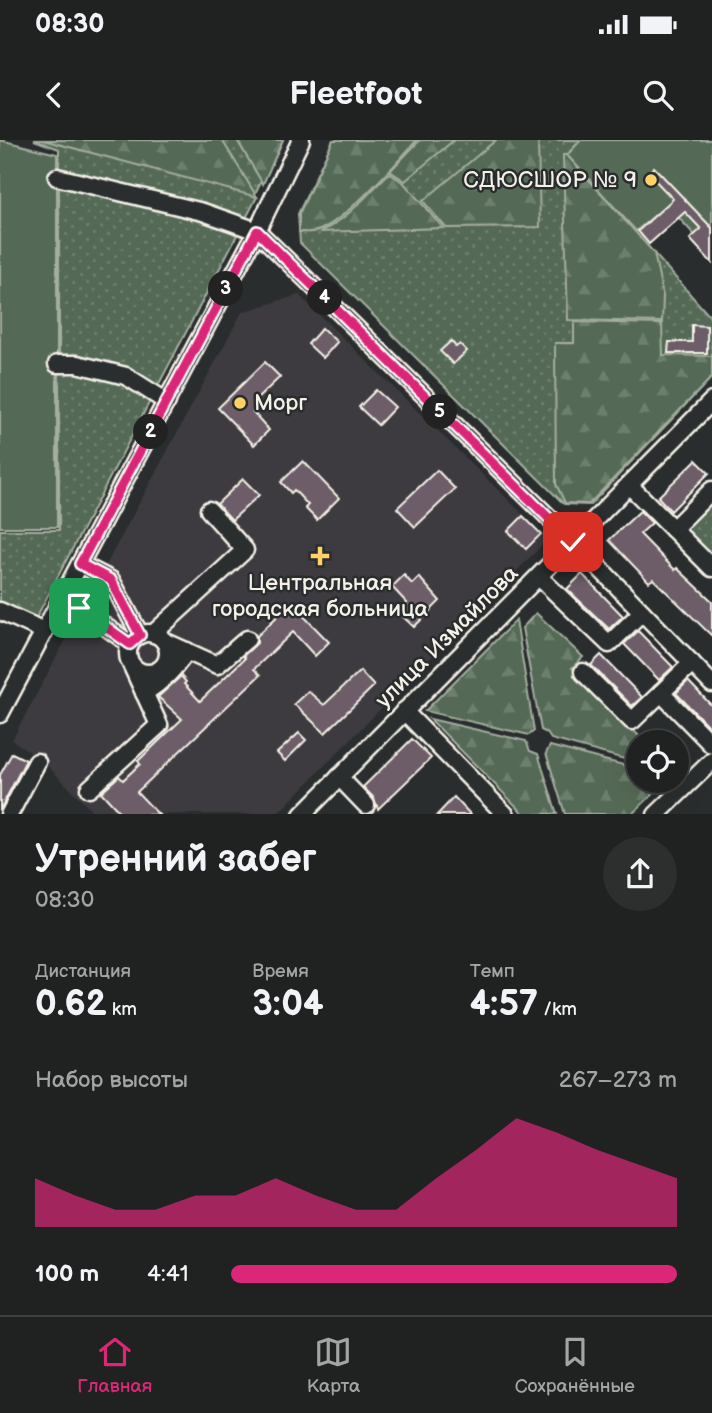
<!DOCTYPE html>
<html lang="ru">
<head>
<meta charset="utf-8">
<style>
  :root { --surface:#202222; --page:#2d2f2f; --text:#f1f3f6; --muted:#a2a4a5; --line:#3d3f40; --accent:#db2777 }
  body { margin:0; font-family:"Balsamiq Sans",sans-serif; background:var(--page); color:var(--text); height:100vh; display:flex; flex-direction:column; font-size:26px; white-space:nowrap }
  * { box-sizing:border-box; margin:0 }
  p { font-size:23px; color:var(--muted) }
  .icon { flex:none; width:38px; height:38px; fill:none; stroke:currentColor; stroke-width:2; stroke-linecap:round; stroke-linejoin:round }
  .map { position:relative; height:674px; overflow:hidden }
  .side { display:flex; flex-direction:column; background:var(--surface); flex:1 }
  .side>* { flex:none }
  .fabs { position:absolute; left:626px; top:590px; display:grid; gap:14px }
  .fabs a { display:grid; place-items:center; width:63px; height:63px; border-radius:50%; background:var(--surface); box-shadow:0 7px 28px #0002,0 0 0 2px var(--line); font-size:35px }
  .pin { position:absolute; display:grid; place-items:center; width:60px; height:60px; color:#fff; margin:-30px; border-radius:14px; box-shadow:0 4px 10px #0006 }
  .km { position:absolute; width:35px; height:35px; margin:-18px; border-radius:50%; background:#222; color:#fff; font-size:19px; line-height:35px; text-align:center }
  .round { display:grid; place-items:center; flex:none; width:74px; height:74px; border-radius:37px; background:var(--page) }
  .headline { display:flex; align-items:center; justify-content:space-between; height:119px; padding:0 35px }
  h1 { font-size:38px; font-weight:800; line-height:52px }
  .stats { display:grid; grid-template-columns:repeat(3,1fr); gap:10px; height:119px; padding:7px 35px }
  .stats div { display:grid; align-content:center }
  .stats b { font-size:35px; font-weight:800 }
  .stats small { font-size:19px; font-weight:400 }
  .stats p { font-size:19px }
  .chart { height:196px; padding:14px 35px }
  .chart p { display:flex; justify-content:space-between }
  .chart svg { width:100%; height:126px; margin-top:7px; fill:var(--accent); opacity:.7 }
  ul { padding:0 35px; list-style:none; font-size:23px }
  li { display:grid; grid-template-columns:112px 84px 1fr; align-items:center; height:52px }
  li i { height:18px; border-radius:9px; background:var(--accent) }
  .status { display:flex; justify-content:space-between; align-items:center; height:49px; padding:0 35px; background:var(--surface); direction:ltr }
  .status svg { height:19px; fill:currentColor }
  header { display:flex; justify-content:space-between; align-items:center; height:91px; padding:0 35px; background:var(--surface); font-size:32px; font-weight:800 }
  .dock { display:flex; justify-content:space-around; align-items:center; height:98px; border-top:2px solid var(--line); background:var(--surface); font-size:19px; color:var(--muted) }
  .dock a { display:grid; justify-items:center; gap:4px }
  .dock .on { color:var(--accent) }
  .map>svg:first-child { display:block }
  .built { fill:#3e3b3f }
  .green { fill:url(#green-dots); stroke:#a4ae9f; stroke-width:2 }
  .forest { fill:url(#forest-firs); stroke:#a4ae9f; stroke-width:2 }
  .pitch { fill:#546a56; stroke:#a4ae9f; stroke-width:2 }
  .building { fill:#6c5d67; stroke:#f4f1e8; stroke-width:2 }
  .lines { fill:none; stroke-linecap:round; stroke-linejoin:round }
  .minor-casing { stroke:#f4f1e8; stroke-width:21 }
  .minor { stroke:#2a2d2e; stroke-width:16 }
  .route-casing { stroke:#fff; stroke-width:14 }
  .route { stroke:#db2777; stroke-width:9 }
  .poi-dot { fill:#ffd166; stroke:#2a2d2e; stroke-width:2.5 }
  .labels { text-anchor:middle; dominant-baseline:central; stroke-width:5; stroke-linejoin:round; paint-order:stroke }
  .poi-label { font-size:23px; fill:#f4f1e8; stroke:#2a2d2e; text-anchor:end }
  .street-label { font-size:23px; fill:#f4f1e8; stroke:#2a2d2e }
</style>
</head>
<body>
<div class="status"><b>08:30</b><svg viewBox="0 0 49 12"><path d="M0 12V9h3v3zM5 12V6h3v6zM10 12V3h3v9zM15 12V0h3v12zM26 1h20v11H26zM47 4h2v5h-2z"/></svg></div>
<header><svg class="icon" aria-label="back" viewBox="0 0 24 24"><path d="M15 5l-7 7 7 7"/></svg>Fleetfoot<svg class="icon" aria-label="search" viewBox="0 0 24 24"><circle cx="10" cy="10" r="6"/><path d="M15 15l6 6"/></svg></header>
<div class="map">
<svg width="712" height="675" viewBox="0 0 712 675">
  <defs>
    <pattern id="green-dots" width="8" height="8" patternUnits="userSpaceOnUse" patternTransform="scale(1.75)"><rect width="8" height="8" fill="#546a56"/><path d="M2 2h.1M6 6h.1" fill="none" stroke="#6d806e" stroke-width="1.8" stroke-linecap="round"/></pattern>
    <pattern id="forest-firs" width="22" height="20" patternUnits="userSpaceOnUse" patternTransform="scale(1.75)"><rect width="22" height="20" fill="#546a56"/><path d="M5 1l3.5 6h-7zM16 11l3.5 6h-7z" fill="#6d806e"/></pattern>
  </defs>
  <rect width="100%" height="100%" fill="#2a2d2e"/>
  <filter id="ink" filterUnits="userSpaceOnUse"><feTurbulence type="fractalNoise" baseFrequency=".0143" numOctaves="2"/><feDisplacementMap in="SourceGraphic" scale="14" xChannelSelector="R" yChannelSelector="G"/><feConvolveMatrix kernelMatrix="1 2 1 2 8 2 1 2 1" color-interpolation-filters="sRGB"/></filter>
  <g filter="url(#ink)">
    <!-- built -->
    <path class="built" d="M299 155 548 399 277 674H95L43 621 12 600 242 172Z"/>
    <!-- green -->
    <g class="green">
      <path d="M34 0H280L254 56 257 57 34 482 0 467V390H59V9Z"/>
      <path d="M333 0H581L567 15 712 179V237L590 365 564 364 300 103 298 74Z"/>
      <path d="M712 356V424L678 389Z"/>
    </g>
    <!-- forest -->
    <g class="forest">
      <path d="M43 0H222L257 57Z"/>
      <path d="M237 0H283L263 44Z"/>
      <path d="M333 0H417C399 21 340 86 316 91 311 93 304 92 299 92V74Z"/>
      <path d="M420 0H454L405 41 390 31Z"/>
      <path d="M496 0H538L540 87 446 88 423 61Z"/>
      <path d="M563 15H567L654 113 663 156 662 182 568 180Z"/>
      <path d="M389 33 404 43 443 88 320 92C347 80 368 54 389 33Z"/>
      <path d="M574 182 662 184 663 215 712 216V237L589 364 565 363 556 344 555 203H574Z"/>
      <path d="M536 473 583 517 572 528 645 602H639V623L551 599 547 593 541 590 522 488Z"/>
      <path d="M516 480 534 591 529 595 425 571Z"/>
      <path d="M430 579 526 601 530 611 538 614 557 674H524Z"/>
      <path d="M550 606 639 629V640L667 641 632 674H565L546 613Z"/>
    </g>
    <!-- pitch -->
    <g class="pitch">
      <path d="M0 0 57 14V387H0Z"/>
      <path d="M581 0H712V114L667 65 636 91 567 15Z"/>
    </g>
    <!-- building -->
    <g class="building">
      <path d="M654 27 712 88V123L690 99 701 89 685 72 649 104 638 91 673 59 648 33Z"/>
      <path d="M692 185 707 186V213H668L669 202H692Z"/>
      <path d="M322 188 337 202 323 218 308 204Z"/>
      <path d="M451 201 456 207 460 204 467 211 453 224 440 211Z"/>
      <path d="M265 222 280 237 255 261 260 265 253 272 269 290 254 305 218 268Z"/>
      <path d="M376 250 395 267 378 285 359 267Z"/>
      <path d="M696 320 709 333 671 371 658 357Z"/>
      <path d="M303 321 339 358 317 380 305 368 308 365 294 350 291 353 281 342Z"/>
      <path d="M437 330 455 349 415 387 397 368Z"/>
      <path d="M243 339 259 355 232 380 217 364Z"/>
      <path d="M640 371 652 383 640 394 675 430 677 428 712 461V496L653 439 649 442 609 400Z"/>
      <path d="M523 376 541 394 526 409 508 391Z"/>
      <path d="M582 434 623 476 609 489 567 449Z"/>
      <path d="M404 435 412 444 419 437 440 461 414 487 398 472 407 463 392 447Z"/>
      <path d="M291 463 329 502 315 516 293 492 254 529 260 535 137 652 159 675H122L101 652 119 636 123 640 140 624 138 621 182 579 158 557 181 536 186 542 184 544 200 561 245 518 243 516 257 503V496Z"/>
      <path d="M638 491 673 527 659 540 624 504Z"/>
      <path d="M601 515 642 557 632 566 591 525Z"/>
      <path d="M360 531 374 546 325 593 294 564 308 551 324 565Z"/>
      <path d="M688 541 712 566V590L676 553Z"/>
      <path d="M299 593 306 600 285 621 277 613Z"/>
      <path d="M412 599 431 618 378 669 374 658 363 647Z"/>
      <path d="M12 613 26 620 0 670V635Z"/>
      <path d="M454 657 471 675H437Z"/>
    </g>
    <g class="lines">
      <!-- minor casing -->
      <g class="minor-casing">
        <g id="minor">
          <path d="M57 37 203 72 257 91 582 410 712 544"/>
          <path d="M57 224H77L126 236 167 262"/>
          <path d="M629 345 712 428"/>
          <path d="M673 389 712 350"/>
          <path d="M80 424 111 440 140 495"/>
          <path d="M539 437 609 504 642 472"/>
          <path d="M61 459 79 468 130 504"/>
          <path d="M0 471 44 491"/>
          <circle cx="148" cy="513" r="20"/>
          <path d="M153 494 245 410 209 370"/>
          <path d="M164 501 217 525 247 499"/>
          <path d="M583 532 632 581 692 523"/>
          <path d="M144 553C163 542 175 528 187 511"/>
          <path d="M661 553 712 605"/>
          <path d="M404 571 506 675"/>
          <path d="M0 574 257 91 301 0"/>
          <path d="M339 637 366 665"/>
          <path d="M89 649 159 585 131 524"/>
          <path d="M9 675 37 622"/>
          <path d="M302 675 712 261"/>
          <path d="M656 675 712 621"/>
        </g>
      </g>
      <!-- minor -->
      <use href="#minor" class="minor"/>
    </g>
  </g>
  <g class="lines" filter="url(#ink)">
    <!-- route casing -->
    <g class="route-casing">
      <path id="route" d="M79 468 130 504 140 495 111 440 80 424 257 91 573 402"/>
    </g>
    <!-- route -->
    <use href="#route" class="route"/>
  </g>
  <!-- markers -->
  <g class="poi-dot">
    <circle cx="651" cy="40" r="7"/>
    <circle cx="240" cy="263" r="7"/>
    <path d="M316.5 405.5h7v7h7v7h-7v7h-7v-7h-7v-7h7z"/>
  </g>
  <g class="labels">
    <!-- poi labels -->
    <g class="poi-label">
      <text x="637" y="40">СДЮСШОР № 9</text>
      <text x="254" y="263" text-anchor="start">Морг</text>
      <text x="320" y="443" text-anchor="middle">Центральная<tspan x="320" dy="26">городская больница</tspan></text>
    </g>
    <!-- street labels -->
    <g class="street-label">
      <text transform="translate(447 497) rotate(-45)">улица Измайлова</text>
    </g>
  </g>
</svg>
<div class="fabs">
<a><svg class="icon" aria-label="locate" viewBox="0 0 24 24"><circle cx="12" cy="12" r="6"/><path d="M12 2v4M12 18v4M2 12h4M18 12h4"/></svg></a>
</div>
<div class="pin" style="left:79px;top:468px;background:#1e9e55"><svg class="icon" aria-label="arrive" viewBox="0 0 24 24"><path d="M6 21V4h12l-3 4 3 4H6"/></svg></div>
<div class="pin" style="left:573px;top:402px;background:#d93025"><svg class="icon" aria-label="check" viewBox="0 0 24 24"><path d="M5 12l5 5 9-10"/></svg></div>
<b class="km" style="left:151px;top:292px">2</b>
<b class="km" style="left:226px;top:149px">3</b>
<b class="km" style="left:325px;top:158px">4</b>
<b class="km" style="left:440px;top:272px">5</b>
</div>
<section class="side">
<div class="headline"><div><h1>Утренний забег</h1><p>08:30</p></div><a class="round"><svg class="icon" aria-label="share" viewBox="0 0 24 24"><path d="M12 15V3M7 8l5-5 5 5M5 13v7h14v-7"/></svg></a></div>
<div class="stats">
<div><p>Дистанция</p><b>0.62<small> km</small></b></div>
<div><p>Время</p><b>3:04</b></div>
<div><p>Темп</p><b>4:57<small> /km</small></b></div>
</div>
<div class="chart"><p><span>Набор высоты</span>267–273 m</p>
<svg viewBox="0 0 160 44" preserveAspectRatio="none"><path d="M0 44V27L10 33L20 38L30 38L40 33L50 33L60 27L70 33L80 38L90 38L100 27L110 17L120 6L130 11L140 17L150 22L160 27V44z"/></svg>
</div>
<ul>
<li><b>100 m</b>4:41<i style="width:100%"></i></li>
</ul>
</section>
<nav class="dock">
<a class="on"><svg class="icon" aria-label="home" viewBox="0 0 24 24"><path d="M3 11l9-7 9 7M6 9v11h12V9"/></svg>Главная</a>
<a><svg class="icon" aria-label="map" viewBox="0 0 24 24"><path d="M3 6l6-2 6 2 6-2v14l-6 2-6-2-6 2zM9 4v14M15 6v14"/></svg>Карта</a>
<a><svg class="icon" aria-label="saved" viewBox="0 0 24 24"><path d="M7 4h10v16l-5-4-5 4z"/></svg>Сохранённые</a>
</nav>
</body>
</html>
